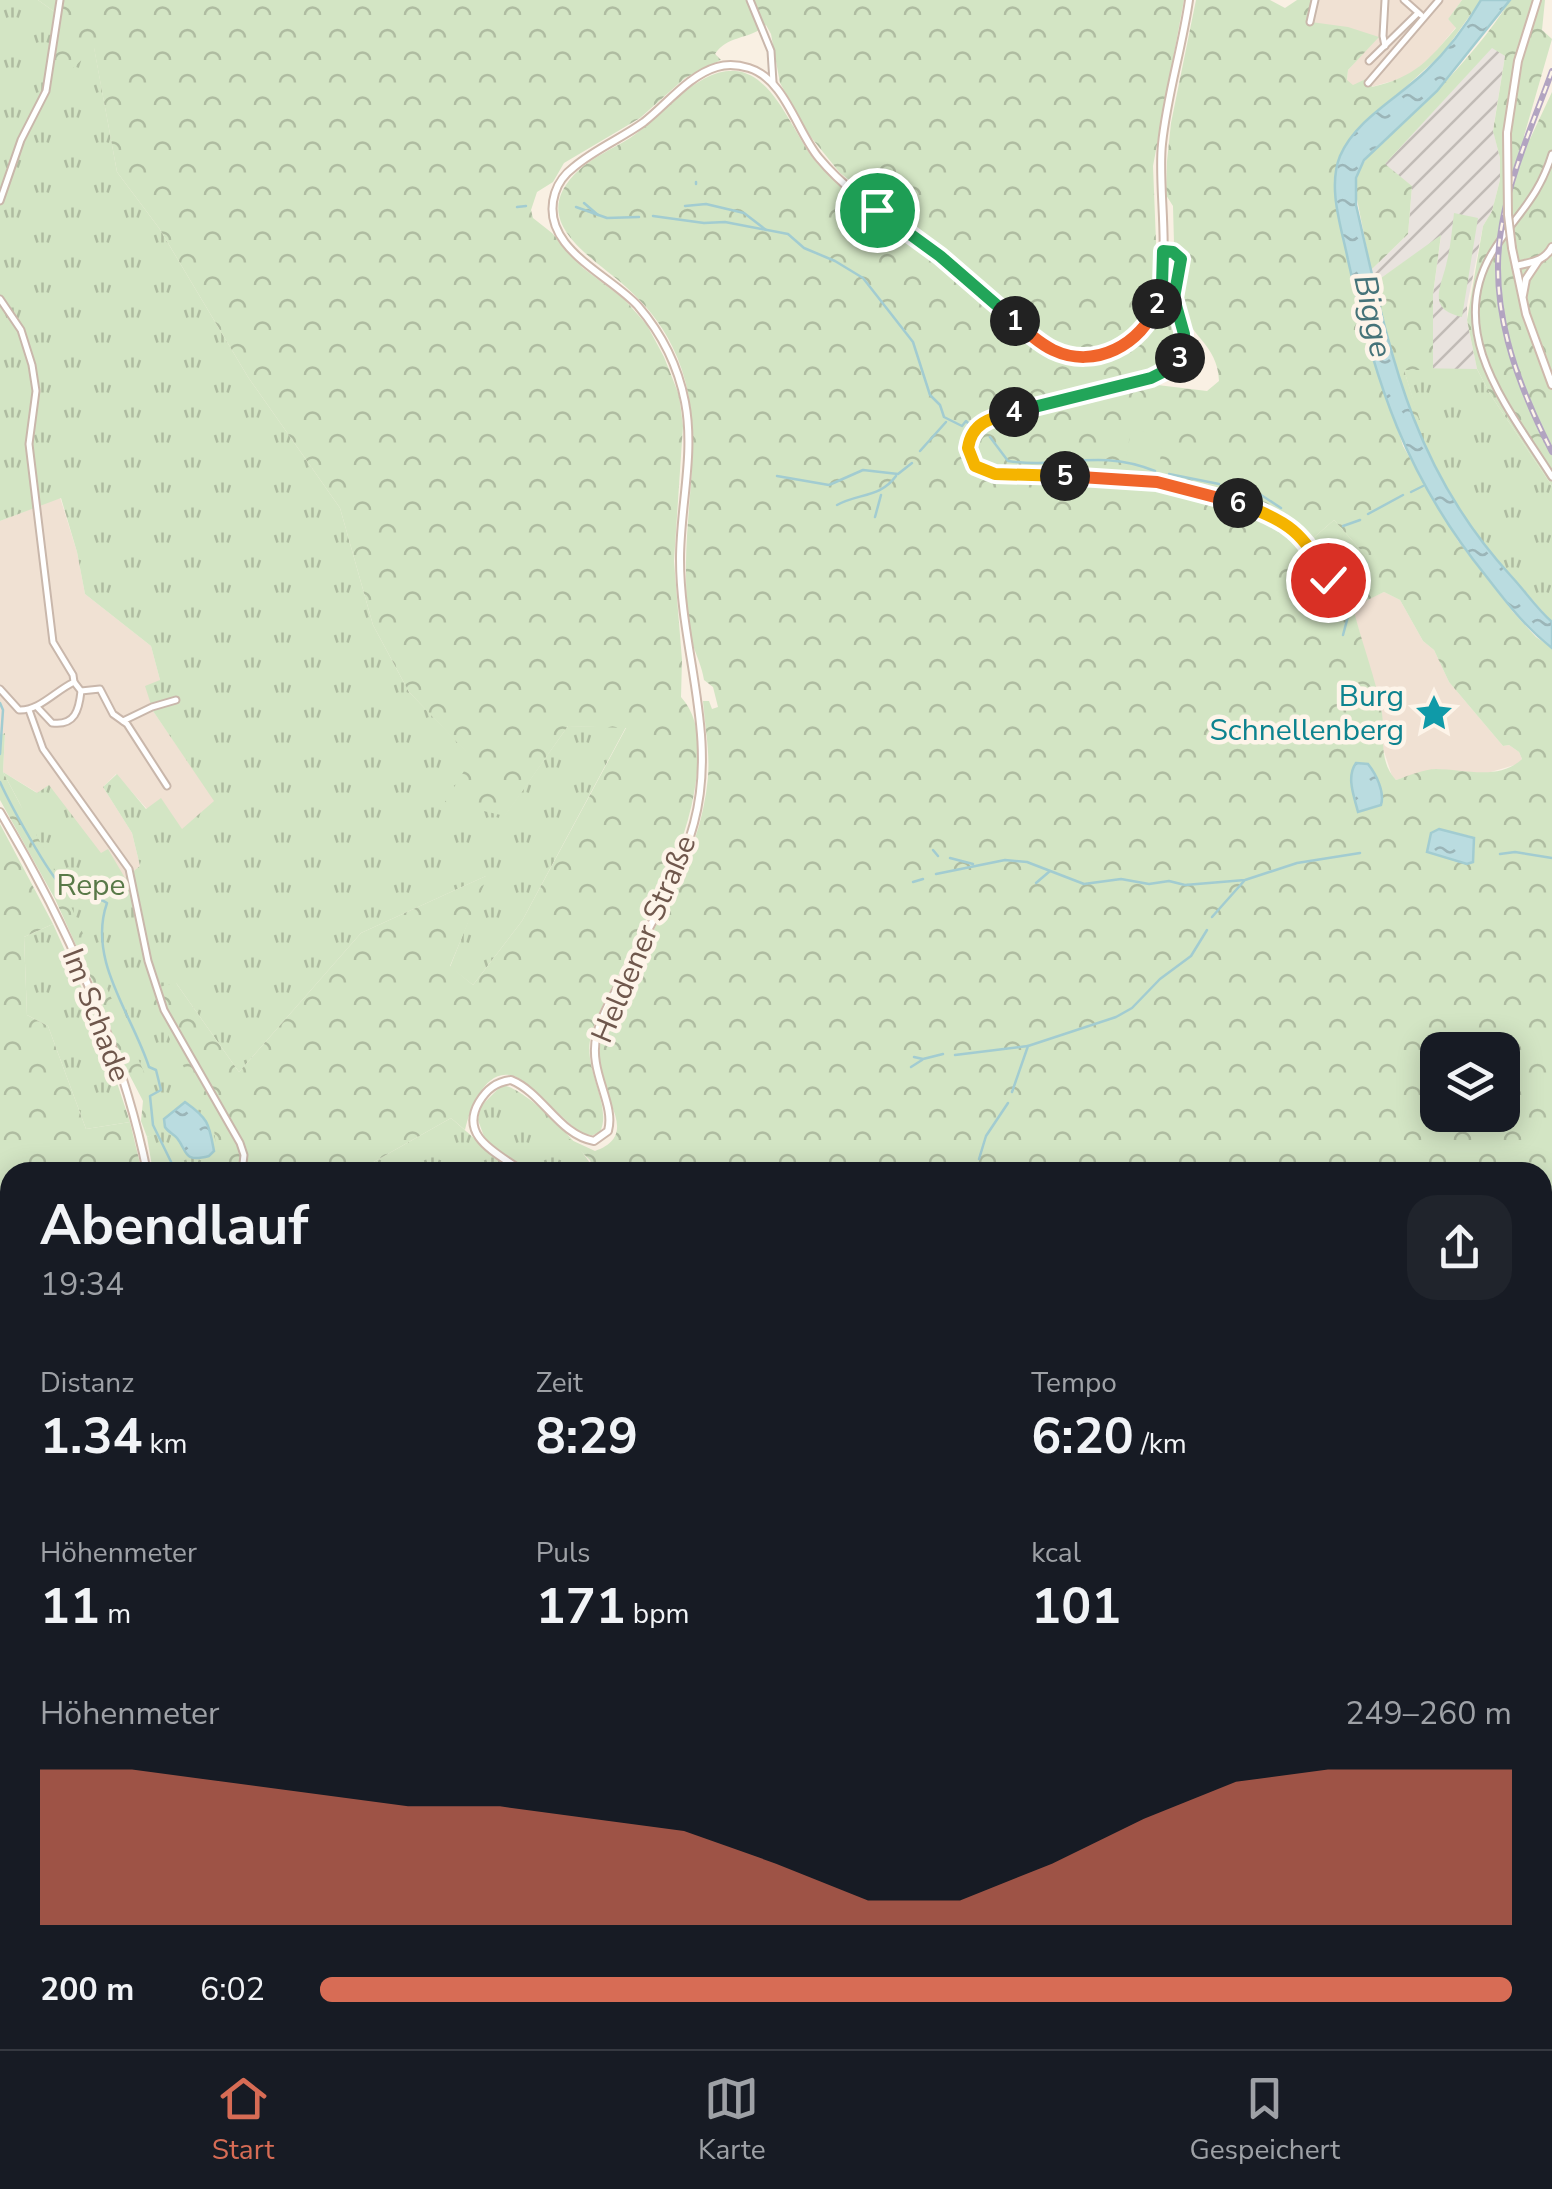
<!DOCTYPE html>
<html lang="de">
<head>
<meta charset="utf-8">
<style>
  :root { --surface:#171b24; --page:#20242c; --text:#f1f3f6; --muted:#9ea1a6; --line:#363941; --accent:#d76c55 }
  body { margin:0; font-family:"Nunito Sans",sans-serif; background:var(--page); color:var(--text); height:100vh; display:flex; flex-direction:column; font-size:38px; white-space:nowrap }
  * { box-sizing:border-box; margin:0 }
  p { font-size:32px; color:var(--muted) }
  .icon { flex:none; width:55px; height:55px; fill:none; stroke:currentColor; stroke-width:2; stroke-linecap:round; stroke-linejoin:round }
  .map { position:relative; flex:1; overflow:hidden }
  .details { position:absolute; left:0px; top:1162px; width:1552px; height:888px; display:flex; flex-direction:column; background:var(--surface); border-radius:30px 30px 0 0; box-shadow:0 5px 25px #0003 }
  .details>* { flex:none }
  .controls { position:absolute; left:1420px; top:1032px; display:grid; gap:20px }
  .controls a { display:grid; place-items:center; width:100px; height:100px; border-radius:20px; background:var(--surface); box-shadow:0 5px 25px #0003; font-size:50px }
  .pin { position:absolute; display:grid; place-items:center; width:85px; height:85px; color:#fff; margin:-42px; border:5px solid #fff; border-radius:50%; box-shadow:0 2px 10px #0007 }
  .km { position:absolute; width:50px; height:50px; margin:-25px; border-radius:50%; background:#222; color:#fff; font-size:28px; line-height:50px; text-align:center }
  .round { display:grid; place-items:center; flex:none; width:105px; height:105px; border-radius:30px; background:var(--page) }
  .head { display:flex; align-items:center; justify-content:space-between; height:170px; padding:0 40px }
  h1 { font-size:55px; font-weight:700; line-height:75px }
  .stats { display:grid; grid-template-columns:repeat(3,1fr); gap:15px; height:170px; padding:10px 40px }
  .stats div { display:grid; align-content:center }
  .stats b { font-size:50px; font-weight:700 }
  .stats small { font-size:28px; font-weight:400 }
  .stats p { font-size:28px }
  .chart { height:280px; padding:20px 40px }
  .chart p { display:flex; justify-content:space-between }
  .chart svg { width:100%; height:180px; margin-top:10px; fill:var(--accent); opacity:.7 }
  ul { padding:0 40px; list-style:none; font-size:32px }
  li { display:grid; grid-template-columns:160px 120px 1fr; align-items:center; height:75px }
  li i { height:25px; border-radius:12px; background:var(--accent) }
  .dock { display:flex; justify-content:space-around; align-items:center; height:140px; border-top:2px solid var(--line); background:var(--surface); font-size:28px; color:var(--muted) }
  .dock a { display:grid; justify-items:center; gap:5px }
  .dock .active { color:var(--accent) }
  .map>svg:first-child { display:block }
  .residential { fill:#f0e1d3 }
  .industrial { fill:url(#industrial-furrows) }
  .grass { fill:url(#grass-tufts) }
  .forest { fill:url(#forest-crowns); fill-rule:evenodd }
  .pitch { fill:#d3e5c4 }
  .water { fill:url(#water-ripples); stroke:#a2ccd1; stroke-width:2.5 }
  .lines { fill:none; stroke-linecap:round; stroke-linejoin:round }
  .stream { stroke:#a2ccd1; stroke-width:2.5 }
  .street-casing { stroke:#c9b7ab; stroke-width:9 }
  .secondary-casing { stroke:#ceb9ac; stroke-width:10 }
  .street { stroke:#fff; stroke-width:5 }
  .secondary { stroke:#fff; stroke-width:6 }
  .rail-casing { stroke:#b2a4c1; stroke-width:6 }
  .rail { stroke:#fdf4e9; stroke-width:2.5; stroke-dasharray:8; stroke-linecap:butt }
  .secondary-bridge-casing { stroke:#ceb9ac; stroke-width:10; stroke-linecap:butt }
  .secondary-bridge { stroke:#fff; stroke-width:6 }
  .split-1-casing { stroke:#fff; stroke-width:20 }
  .split-2-casing { stroke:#fff; stroke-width:20 }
  .split-3-casing { stroke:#fff; stroke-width:20 }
  .split-4-casing { stroke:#fff; stroke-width:20 }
  .split-5-casing { stroke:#fff; stroke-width:20 }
  .split-6-casing { stroke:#fff; stroke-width:20 }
  .split-7-casing { stroke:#fff; stroke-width:20 }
  .split-1 { stroke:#22a559; stroke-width:12 }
  .split-2 { stroke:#f0652b; stroke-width:12 }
  .split-3 { stroke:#22a559; stroke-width:12 }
  .split-4 { stroke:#22a559; stroke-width:12 }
  .split-5 { stroke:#f5b400; stroke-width:12 }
  .split-6 { stroke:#f0652b; stroke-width:12 }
  .split-7 { stroke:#f5b400; stroke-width:12 }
  .labels { text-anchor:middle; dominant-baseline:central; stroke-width:9; stroke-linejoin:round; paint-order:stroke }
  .culture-label { font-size:30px; fill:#0d838f; stroke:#fdf4e9; text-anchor:end }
  .park-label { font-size:30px; fill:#597948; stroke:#fdf4e9 }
  .street-label { font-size:30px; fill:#6f574c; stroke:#fdf4e9 }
  .water-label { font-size:32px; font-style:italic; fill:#457379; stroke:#fdf4e9 }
</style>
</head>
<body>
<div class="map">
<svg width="1552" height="2049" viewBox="0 0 1552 2049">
  <defs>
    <pattern id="industrial-furrows" width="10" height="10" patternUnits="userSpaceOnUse" patternTransform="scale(2.5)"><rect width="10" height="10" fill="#e9e3de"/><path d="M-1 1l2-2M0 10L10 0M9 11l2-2" fill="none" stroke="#c1bbb6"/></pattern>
    <pattern id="grass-tufts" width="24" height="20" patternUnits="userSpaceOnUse" patternTransform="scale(2.5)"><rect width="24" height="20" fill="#d3e5c4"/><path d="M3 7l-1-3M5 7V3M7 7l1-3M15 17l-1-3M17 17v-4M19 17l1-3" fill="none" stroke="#afbca1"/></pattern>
    <pattern id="forest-crowns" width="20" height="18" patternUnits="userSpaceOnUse" patternTransform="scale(2.5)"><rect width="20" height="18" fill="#d3e5c4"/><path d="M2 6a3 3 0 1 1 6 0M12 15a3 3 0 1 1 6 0" fill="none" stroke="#afbca1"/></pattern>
    <pattern id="water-ripples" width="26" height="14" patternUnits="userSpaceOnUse" patternTransform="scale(2.5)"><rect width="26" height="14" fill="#badce0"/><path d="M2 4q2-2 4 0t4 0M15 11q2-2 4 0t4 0" fill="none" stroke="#9bb5b8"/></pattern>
  </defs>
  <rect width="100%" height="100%" fill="#f9f0e3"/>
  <!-- residential -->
  <g class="residential">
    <path d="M1315 0H1462L1448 19 1456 27 1433 55 1407 77 1371 87 1353 86 1347 81 1348 70 1378 37 1310 22Z"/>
    <path d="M60 497 77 552 85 594 151 646 160 680 153 711 215 801 182 830 161 799 147 809 116 774 103 787 132 833 140 866 122 882 58 801 36 792 3 772 5 734 0 735V521Z"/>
    <path d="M1384 592 1400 600 1423 641 1434 650 1449 682 1503 746 1509 745 1519 752 1522 759 1518 764 1484 774 1435 769 1396 780 1392 776 1382 745V712L1352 606Z"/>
    <path d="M311 2040H505L510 2049H305Z"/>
  </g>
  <!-- industrial -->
  <path class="industrial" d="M1492 47 1505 56 1493 130 1500 158V180L1492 211 1483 226 1467 306V320L1477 369 1433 370V294L1441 236 1374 283 1371 270 1408 234 1412 186 1384 165Z"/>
  <!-- grass -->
  <g class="grass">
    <path d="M0 0H38L59 15 50 89 94 47 117 172 159 228 248 377 340 508 373 625 409 692 473 758 505 815 568 726 626 727 522 921 473 985 450 967 486 876 361 933 239 1072 176 983 231 1140 219 1172H153L147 1137 153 1134 150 1108 20 804 3 772 37 793 49 785 101 853 108 849 125 878 140 866 132 833 103 787 117 774 146 809 161 798 182 829 214 801 153 711 145 686 160 680 151 646 85 594 77 552 61 498 0 521Z"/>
    <path d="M1407 368 1477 369 1490 394 1552 486V622L1480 540 1458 509 1417 433H1423L1404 370Z"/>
    <path d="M1334 520 1367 557 1344 566 1337 576 1330 574 1311 540Z"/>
    <path d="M53 924 97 1022 130 1122 86 1129 48 1026 27 1015 24 937Z"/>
    <path d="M502 1085C526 1087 588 1151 594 1172H530L486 1142 478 1120 480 1107Z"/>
    <path d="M451 1118 513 1172H356Z"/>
    <path d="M505 2040H682L691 2049H510Z"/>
  </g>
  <!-- forest -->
  <g class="forest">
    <path d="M38 0H1184L1153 166 1157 267 1151 301 1132 332 1112 343 1092 348H1074L1051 340 1017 318 939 249 840 173 810 136 780 83 771 34 766 25C749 40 727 35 715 54L721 60 685 78 640 118 564 163 553 182 537 192 531 210 533 218 552 233 583 268 624 299 647 325 664 357 679 395 683 426 674 561 682 660 681 697C696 713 700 739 698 761 693 843 651 908 616 980 607 998 595 1017 591 1036 582 1068 613 1106 600 1132L591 1136 580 1133 523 1081C490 1058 471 1104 465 1130L451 1118 356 1172H219L214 1129 146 990 176 983 239 1072 361 933 488 875 450 966 473 985 522 921 626 728 568 726 505 816 445 802 472 758 409 692 373 625 340 508 248 377 159 228 117 172 94 48 49 91 59 15Z"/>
    <path d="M1196 0H1270L1285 8 1297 0H1315L1311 22 1348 27 1379 37 1348 70 1347 80 1353 85 1368 78 1372 87C1415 77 1428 61 1456 28L1448 19 1462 0H1481L1443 53 1357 131 1335 187 1351 274 1403 446 1458 541 1513 612 1536 637 1552 648V1561L1543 1573 1542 1172H594L590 1160 567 1138 595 1151C635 1137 610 1107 602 1081 598 1064 598 1045 604 1029 639 945 700 870 708 777 710 751 705 727 703 701H709L712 709 718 707 713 687 704 680C702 667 697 657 693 645 686 619 686 588 686 562 687 487 707 416 672 346 661 323 645 304 626 287 592 256 524 221 579 170 593 157 614 148 630 138 661 118 696 68 736 71 775 75 793 135 817 163 849 199 892 223 929 254 962 282 1019 344 1057 360 1080 370 1108 366 1129 352 1152 337 1161 318 1169 291H1171C1176 336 1195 359 1141 376V383L1207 391 1219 381C1218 343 1186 335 1181 303 1177 277 1197 265 1174 244L1173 206 1166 195 1167 161 1171 123ZM1334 520 1366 556 1344 566 1337 576 1330 573 1311 540ZM1384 592 1400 600 1423 641 1434 650 1449 682 1503 746 1509 745 1519 752 1522 759C1499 781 1464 769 1436 769 1424 769 1408 776 1396 780 1378 761 1385 736 1382 713 1376 679 1361 641 1353 607ZM1439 829 1470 836 1475 842 1473 862 1467 864 1427 852 1431 833ZM1438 1050H1502V1115H1438Z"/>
    <path d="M1510 0H1545L1542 30 1552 39 1524 136 1530 139 1552 92V486L1490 394 1477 369 1467 320 1483 226 1492 211 1500 180V158L1493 131 1505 56 1492 48 1385 164 1412 186 1408 234 1371 270 1355 189C1359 146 1410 120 1437 91 1463 63 1491 32 1510 0Z"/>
    <path d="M1454 213 1478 218 1462 317C1425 309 1442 286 1447 261 1451 245 1452 228 1454 213Z"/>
    <path d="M1441 235 1433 294V370H1404L1424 433H1417L1396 373 1374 283Z"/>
    <path d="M5 733 3 772 55 870 158 1104 157 1133 147 1137 141 1121 143 1101 117 1051 100 998 55 899 0 800V735Z"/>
    <path d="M0 824 53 924 24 937 27 1015 48 1026 86 1129 130 1122 142 1172H10V1569L0 1566Z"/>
    <path d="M1552 1658V2049H1248L1256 2040H1542V1670Z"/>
    <path d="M0 1676 10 1682V2040H297L288 2049H0Z"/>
    <path d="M683 2040H1021L1006 2049H691Z"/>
    <path d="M1057 2040H1184L1177 2049H1062Z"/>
  </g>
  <!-- pitch -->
  <path class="pitch" d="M1131 430 1164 435 1159 466 1126 459Z"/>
  <!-- water -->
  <g class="water">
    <path d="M1481 0H1510L1437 91 1364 160 1356 178V205C1389 347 1409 465 1511 576 1525 591 1537 609 1552 622V648C1525 627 1507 603 1486 576 1406 477 1375 383 1348 260 1342 229 1327 188 1340 156 1356 119 1398 98 1426 71 1448 50 1466 26 1481 0Z"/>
    <path d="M1356 763 1368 764C1376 774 1385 792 1381 805L1358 812C1354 796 1346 777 1356 763Z"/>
    <path d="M1439 829 1474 838 1473 862 1467 864 1427 852 1431 833Z"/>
    <path d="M185 1102C209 1119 209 1124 214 1151L209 1156C183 1163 188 1152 177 1138 174 1134 168 1132 165 1127L164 1119Z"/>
  </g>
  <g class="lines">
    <!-- stream -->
    <g class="stream">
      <path d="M696 182V184"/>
      <path d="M584 203 598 215"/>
      <path d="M685 206 706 204 744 213 766 230"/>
      <path d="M517 207 526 206"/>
      <path d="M576 207 607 218 639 217"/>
      <path d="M653 216 704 223 725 222 788 234 804 248 835 261 863 278 913 342 930 395 940 405 944 417 962 426 966 421 972 427"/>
      <path d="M990 437 1008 461C1062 469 1098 448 1155 471"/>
      <path d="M920 451 946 422"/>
      <path d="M1169 474 1219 484"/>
      <path d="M777 476 829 485 863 470 898 474 912 463"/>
      <path d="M1411 492 1423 486"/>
      <path d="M1258 493 1281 508"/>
      <path d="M837 505C859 493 880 498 896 476"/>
      <path d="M1368 514 1403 495"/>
      <path d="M875 517 881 495"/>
      <path d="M1343 526 1360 520"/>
      <path d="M1343 635 1350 609"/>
      <path d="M0 703 3 710 0 754"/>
      <path d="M0 782C9 802 49 876 63 887 76 898 93 894 107 903 87 960 132 1014 149 1067L156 1070 161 1090 150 1096 153 1125 176 1172"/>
      <path d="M933 850 938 856"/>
      <path d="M1500 854 1515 852 1552 858"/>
      <path d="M950 858 973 864"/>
      <path d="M936 874 1005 860 1027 862 1084 884 1121 879 1149 884 1169 881 1185 885 1245 880 1297 863 1360 853"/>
      <path d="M913 882 923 879"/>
      <path d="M1036 883 1050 871"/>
      <path d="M1212 917 1244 881"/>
      <path d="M955 1055 1028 1046"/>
      <path d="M914 1057 923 1059 943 1054"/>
      <path d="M911 1067 922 1060"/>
      <path d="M1012 1092 1028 1046 1116 1017 1132 1008 1160 979 1191 956 1207 930"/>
      <path d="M979 1159 986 1136 1008 1103"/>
      <path d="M1542 1234 1552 1229"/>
      <path d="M401 2049 404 2040"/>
    </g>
    <!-- street casing -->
    <g class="street-casing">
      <g id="street">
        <path d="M750 0 771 51 773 82"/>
        <path d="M1404 0 1421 15"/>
        <path d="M1310 22 1315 0"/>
        <path d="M1385 46 1383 36 1385 0"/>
        <path d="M1369 61 1418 13"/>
        <path d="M1368 83 1439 0"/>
        <path d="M1552 154C1538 200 1515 215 1492 253 1444 334 1510 410 1552 477"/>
        <path d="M0 201 21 140 46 91 60 0"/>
        <path d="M1163 251H1173L1181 259 1175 298 1184 341 1176 364 1151 377 984 421C960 440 965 468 995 474 1079 475 1161 477 1241 504 1260 510 1281 517 1297 531 1316 548 1332 580 1336 606"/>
        <path d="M0 299 21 330 32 365 36 391 29 444 53 642 73 675 74 682C55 691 39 711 19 710L0 689"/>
        <path d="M81 691 100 689 113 714 127 724 167 786"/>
        <path d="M37 707 52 723C75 726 79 710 81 691L74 682"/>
        <path d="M29 710 43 749 129 869 148 961 164 1010 240 1143 244 1155 242 1172"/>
        <path d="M123 721 152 707 176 700"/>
        <path d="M426 2049 429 2040"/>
      </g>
    </g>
    <!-- secondary casing -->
    <g class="secondary-casing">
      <g id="secondary">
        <path d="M1507 133 1518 61 1537 0"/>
        <path d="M1512 248 1526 314 1552 385"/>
        <path d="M1516 266C1531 262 1544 262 1552 247"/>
        <path d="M1523 295 1526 279 1538 261"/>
        <path d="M0 812C65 921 122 1047 147 1172"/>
        <path d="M523 1172C500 1154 458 1138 479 1102 487 1089 496 1082 511 1080 543 1093 559 1135 594 1141L608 1131C616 1103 587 1071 597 1034 602 1013 615 993 625 974 650 925 680 876 694 823 718 734 680 649 680 559 680 507 695 454 685 402 678 366 662 334 638 306 609 274 538 247 555 193 558 183 566 173 574 167 595 149 622 138 644 122 666 105 689 75 717 67 727 64 739 65 749 68 785 79 797 132 819 158 853 199 901 225 942 258 974 284 1003 313 1036 339 1059 354 1081 361 1109 352 1190 327 1155 208 1162 144 1167 95 1182 49 1189 0"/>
        <path d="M416 2040 419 2049"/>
      </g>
    </g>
    <!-- street -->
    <use href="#street" class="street"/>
    <!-- secondary -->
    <use href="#secondary" class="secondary"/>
    <!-- rail casing -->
    <g class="rail-casing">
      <path id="rail" d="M1552 71C1534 121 1511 172 1502 224 1487 304 1516 382 1552 452"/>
    </g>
    <!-- rail -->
    <use href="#rail" class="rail"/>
    <!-- secondary-bridge casing -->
    <g class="secondary-bridge-casing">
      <path id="secondary-bridge" d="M1507 133 1508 215 1512 248"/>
    </g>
    <!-- secondary-bridge -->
    <use href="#secondary-bridge" class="secondary-bridge"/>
  </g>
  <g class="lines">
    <!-- split-1 casing -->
    <g class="split-1-casing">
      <path id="split-1" d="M877 210 940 256 1015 321"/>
    </g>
    <!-- split-2 casing -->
    <g class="split-2-casing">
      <path id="split-2" d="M1015 321C1027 332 1039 343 1053 350 1095 370 1142 344 1157 304"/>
    </g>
    <!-- split-3 casing -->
    <g class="split-3-casing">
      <path id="split-3" d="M1157 304 1162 286 1163 251 1173 252 1181 259 1174 298 1184 334 1180 358"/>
    </g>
    <!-- split-4 casing -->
    <g class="split-4-casing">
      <path id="split-4" d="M1014 412 1151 378 1171 368 1180 358"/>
    </g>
    <!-- split-5 casing -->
    <g class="split-5-casing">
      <path id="split-5" d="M1014 412C991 418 972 422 968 448L975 466 995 474 1065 476"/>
    </g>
    <!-- split-6 casing -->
    <g class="split-6-casing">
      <path id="split-6" d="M1065 476 1157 482 1238 503"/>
    </g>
    <!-- split-7 casing -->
    <g class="split-7-casing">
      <path id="split-7" d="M1238 503C1287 520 1305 533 1328 580"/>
    </g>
    <!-- split-1 -->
    <use href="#split-1" class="split-1"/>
    <!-- split-2 -->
    <use href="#split-2" class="split-2"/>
    <!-- split-3 -->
    <use href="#split-3" class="split-3"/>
    <!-- split-4 -->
    <use href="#split-4" class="split-4"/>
    <!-- split-5 -->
    <use href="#split-5" class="split-5"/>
    <!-- split-6 -->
    <use href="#split-6" class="split-6"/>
    <!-- split-7 -->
    <use href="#split-7" class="split-7"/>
  </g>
  <!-- icons -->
  <defs>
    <g id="sight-bare" transform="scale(3)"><path d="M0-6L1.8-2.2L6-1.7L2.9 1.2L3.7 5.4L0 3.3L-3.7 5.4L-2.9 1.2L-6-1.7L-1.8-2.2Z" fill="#0f9aa8" stroke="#fdf4e9" stroke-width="2.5" paint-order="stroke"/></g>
  </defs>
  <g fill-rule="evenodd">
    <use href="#sight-bare" x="1434" y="713"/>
  </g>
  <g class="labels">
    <!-- culture labels -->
    <g class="culture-label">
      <text x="1404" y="696">Burg<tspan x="1404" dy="34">Schnellenberg</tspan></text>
    </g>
    <!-- park labels -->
    <g class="park-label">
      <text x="91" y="885">Repe</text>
    </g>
    <!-- street labels -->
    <g class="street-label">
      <text transform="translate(644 939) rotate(-67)">Heldener Straße</text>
      <text transform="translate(96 1015) rotate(69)">Im Schade</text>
    </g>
    <!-- water labels -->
    <g class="water-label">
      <text transform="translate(1373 316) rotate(78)">Bigge</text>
    </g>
  </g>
</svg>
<div class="controls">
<a><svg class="icon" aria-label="layers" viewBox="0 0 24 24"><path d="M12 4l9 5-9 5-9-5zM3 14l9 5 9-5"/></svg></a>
</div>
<div class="pin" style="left:877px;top:210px;background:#1e9e55"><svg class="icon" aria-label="arrive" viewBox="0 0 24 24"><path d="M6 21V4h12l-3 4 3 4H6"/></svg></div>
<div class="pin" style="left:1328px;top:580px;background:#d93025"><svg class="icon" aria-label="check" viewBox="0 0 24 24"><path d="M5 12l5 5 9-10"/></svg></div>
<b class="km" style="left:1015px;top:321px">1</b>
<b class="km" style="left:1157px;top:304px">2</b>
<b class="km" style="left:1180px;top:358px">3</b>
<b class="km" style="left:1014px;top:412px">4</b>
<b class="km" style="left:1065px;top:476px">5</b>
<b class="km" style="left:1238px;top:503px">6</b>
<section class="details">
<div class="head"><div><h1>Abendlauf</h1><p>19:34</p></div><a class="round"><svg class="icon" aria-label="share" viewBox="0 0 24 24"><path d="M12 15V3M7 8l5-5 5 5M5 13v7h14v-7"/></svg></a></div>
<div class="stats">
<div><p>Distanz</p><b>1.34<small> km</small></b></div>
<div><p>Zeit</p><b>8:29</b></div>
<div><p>Tempo</p><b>6:20<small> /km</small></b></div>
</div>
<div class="stats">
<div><p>Höhenmeter</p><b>11<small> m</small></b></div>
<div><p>Puls</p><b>171<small> bpm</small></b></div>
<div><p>kcal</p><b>101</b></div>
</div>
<div class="chart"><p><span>Höhenmeter</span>249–260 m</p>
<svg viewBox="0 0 160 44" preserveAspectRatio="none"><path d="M0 44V6L10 6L20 9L30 12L40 15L50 15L60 18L70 21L80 29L90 38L100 38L110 29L120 18L130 9L140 6L150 6L160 6V44z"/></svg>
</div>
<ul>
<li><b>200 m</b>6:02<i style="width:100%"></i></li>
</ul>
</section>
</div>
<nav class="dock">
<a class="active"><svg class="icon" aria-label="home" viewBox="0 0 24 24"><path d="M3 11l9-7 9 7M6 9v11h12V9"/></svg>Start</a>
<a><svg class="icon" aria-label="map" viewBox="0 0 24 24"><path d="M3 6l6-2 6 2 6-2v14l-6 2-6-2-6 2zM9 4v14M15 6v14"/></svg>Karte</a>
<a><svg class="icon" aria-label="saved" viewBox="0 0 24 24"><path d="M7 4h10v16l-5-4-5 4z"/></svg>Gespeichert</a>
</nav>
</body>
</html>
